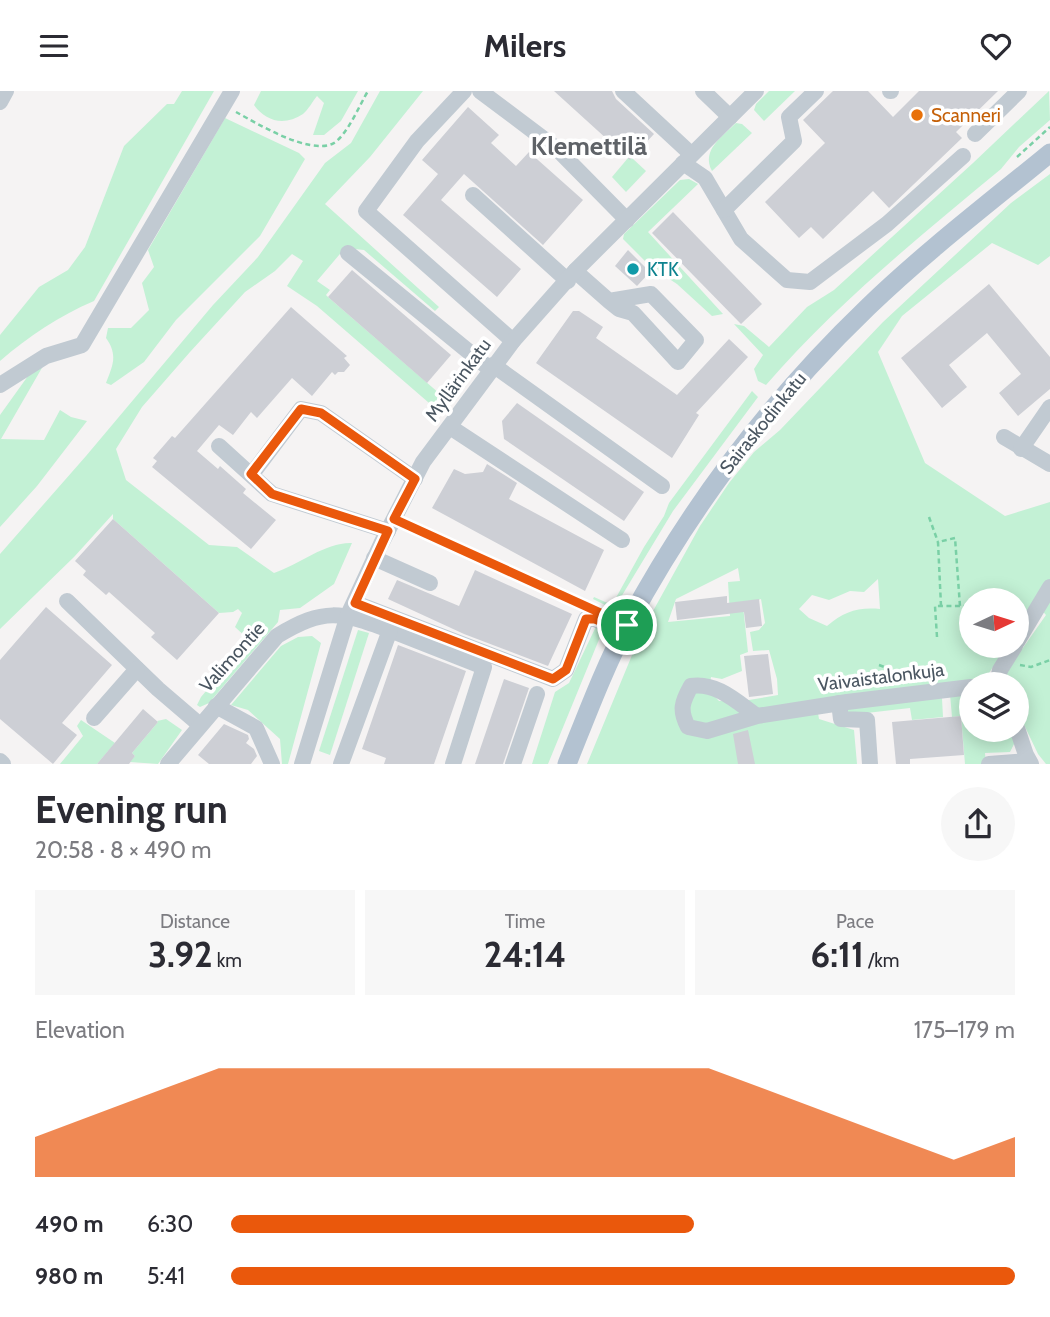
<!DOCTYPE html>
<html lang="en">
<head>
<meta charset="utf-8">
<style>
  :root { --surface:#fff; --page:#f7f7f7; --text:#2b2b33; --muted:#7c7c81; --accent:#ea580c }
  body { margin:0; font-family:Cabin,sans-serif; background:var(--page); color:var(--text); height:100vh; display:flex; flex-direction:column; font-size:26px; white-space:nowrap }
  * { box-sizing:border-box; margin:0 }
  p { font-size:23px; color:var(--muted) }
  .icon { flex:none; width:38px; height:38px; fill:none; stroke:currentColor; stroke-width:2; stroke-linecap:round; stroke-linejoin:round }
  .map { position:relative; height:673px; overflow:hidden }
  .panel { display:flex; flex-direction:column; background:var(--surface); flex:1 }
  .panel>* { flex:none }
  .needle { width:46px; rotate:86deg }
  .fabs { position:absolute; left:959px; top:497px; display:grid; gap:14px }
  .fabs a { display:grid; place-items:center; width:70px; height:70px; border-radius:50%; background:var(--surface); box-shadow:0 4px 18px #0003; font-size:35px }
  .pin { position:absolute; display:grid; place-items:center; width:60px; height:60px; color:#fff; margin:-30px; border:4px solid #fff; border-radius:50%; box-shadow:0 2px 7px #0007 }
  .round { display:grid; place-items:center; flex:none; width:74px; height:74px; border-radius:37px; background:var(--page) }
  .head { display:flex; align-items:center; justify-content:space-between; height:119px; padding:0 35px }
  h1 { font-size:38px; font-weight:700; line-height:52px }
  .metrics { display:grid; grid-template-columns:repeat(3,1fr); gap:10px; height:119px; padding:7px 35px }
  .metrics div { display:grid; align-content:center; border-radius:0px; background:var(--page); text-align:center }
  .metrics b { font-size:35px; font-weight:700 }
  .metrics small { font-size:19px; font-weight:400 }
  .metrics p { font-size:19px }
  .chart { height:196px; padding:14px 35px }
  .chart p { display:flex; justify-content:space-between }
  .chart svg { width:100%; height:126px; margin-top:7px; fill:var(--accent); opacity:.7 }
  ul { padding:0 35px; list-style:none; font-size:23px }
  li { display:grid; grid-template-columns:112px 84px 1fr; align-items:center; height:52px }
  li i { height:18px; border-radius:9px; background:var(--accent) }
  header { display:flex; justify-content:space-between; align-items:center; height:91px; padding:0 35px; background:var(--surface); font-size:32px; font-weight:700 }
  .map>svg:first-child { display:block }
  .green { fill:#c3f1d5; fill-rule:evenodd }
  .building { fill:#cdcfd5 }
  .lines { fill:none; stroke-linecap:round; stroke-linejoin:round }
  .path { stroke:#7ad0a6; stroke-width:2.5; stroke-dasharray:5 3.5; stroke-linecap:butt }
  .minor { stroke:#c1cad2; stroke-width:16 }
  .major { stroke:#b3c2d1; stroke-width:19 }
  .route-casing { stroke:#fff; stroke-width:14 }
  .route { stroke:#ea580c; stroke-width:9 }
  .food-dot { fill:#e8710a; stroke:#fff; stroke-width:2.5 }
  .culture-dot { fill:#0f9aa8; stroke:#fff; stroke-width:2.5 }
  .labels { text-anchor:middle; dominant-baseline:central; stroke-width:7; stroke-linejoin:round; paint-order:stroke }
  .food-label { font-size:19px; fill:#c56008; stroke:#fff; text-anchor:start }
  .culture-label { font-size:19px; fill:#0d838f; stroke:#fff; text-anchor:start }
  .street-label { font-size:19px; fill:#4a5661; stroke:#fff }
  .district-label { font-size:26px; font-weight:bold; fill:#5f6368; stroke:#fff }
</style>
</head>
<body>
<header><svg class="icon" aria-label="menu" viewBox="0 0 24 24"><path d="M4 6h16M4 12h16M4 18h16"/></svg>Milers<svg class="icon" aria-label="heart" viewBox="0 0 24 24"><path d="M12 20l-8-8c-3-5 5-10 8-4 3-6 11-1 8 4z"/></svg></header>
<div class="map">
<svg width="1050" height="673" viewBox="0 0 1050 673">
  <rect width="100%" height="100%" fill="#f5f3f3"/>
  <!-- green -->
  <g class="green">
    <path d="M182 0H214L94 210C59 225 29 245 0 270V244L39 196 68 179 85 156 124 55 167 13H174Z"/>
    <path d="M261 0H358L341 30 324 44H313L324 12 317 5C313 10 308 19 303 23 285 35 266 31 254 14Z"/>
    <path d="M380 0H423L370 66 325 113 439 216 435 220 364 159 345 157 317 190 330 199 326 204 328 206 440 303 465 275 470 279 436 318 317 215 287 195 303 170 292 163 275 180 245 201 190 261 142 316 116 358 126 389 209 454 237 456 274 482C300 473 326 451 352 452L334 493 300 517 280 519 278 531 209 612 200 616 197 614 201 606 249 549 235 536 242 522 238 518 233 521 219 522 113 428V423L74 466 0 538V463L86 365 213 214 258 166 325 72 351 52Z"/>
    <path d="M769 0H795L764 30 754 19 756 13Z"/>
    <path d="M1049 0 1050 29 1019 56 1001 78C919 146 836 213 766 294L758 290 754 278 763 264 734 233 744 235 769 256 807 216 834 199 973 72Z"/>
    <path d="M225 27 299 62 305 68 260 145 176 229 144 271 111 294 106 292C113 274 118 264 106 247L108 237H131L149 219 142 192 154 176 148 159Z"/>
    <path d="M736 32 742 33 752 42 712 80C701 59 722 46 736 32Z"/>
    <path d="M628 67H632L646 80 626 101 612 86Z"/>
    <path d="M1050 83V165L1038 174 992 152 902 225 878 261 925 372 1005 425 1050 411V673H1046L1038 663 1017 619V593H1006V581L1046 524 1035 512 1017 540V509H971V555H1007L989 582 967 590 816 610 819 628 854 639 857 673H587L642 540 700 435 729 392 754 361 780 339 883 231 1011 112ZM738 477 740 490 728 491 730 525 668 531 676 508ZM878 488 880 518C857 516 844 521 827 535L809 527 799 518 812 504 829 509 850 500 864 501ZM761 508 765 532 759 539 750 541 753 560 769 559 777 588 778 604 749 609 719 610 709 599 711 586 722 588 742 580 740 564 748 561 743 515Z"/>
    <path d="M689 88 698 93 648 141 723 223 712 225 677 193 651 176 623 148 624 143 680 89Z"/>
    <path d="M43 275 1 348 44 349 60 319 71 326 87 330 37 395 0 436V324L33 278Z"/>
    <path d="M752 300 758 306 673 420 615 516 611 517 593 508 594 506 612 514 644 456 664 425 669 412Z"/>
    <path d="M601 525 607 529 548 673H532L555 601 569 592Z"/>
    <path d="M358 539 369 542 330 664 319 660Z"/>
    <path d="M312 545 321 552 288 673H282L280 648 248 619 231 614 281 555 298 546Z"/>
    <path d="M971 602V639H1012L1015 651 1010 661 985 662 986 673H965L961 625 952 626 950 603Z"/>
    <path d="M942 607 943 626 912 629 910 617 849 624 846 619 847 616Z"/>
    <path d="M166 628 182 639 158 673 130 671 135 665 132 662 158 631 157 630Z"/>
    <path d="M81 629 115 652 97 673H60L83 645 77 635Z"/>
  </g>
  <!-- building -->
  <g class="building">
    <path d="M554 0H612L616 8 654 43 630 69Z"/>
    <path d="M833 0H868L893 26 919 0H998L956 41 962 47 889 117 873 100 823 148 811 136 799 147 765 111 825 52 803 29Z"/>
    <path d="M468 16 499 44 491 52 516 75 529 61 583 109 543 154 464 83 441 109 521 178 497 206 403 124 438 83 422 69Z"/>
    <path d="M673 121 762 213 741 233 652 142Z"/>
    <path d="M628 159 650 181 637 195 615 175Z"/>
    <path d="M352 179 451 264 427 292 328 206Z"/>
    <path d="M989 193 1050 266V298L1018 325 999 302 1021 283 987 242 949 274 967 296 942 317 901 267Z"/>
    <path d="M291 216 347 265 344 267 350 274 344 281H338L335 284 332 281 312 305 292 287 257 327 251 321 233 344 219 334 197 360 218 378 220 375 246 398 243 402 276 429 251 458 152 376 157 370 153 367 172 345 175 347Z"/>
    <path d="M573 220H579L603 236 596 247 677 304 729 248 748 266 696 322 699 324 672 367 536 272Z"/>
    <path d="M517 312 644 401 624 430 504 348 502 330Z"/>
    <path d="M487 373 517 392 509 408 604 459 585 500 432 417 454 378 465 383 483 381Z"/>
    <path d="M113 428 219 522 177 569 151 546 155 542 109 501 106 504 83 484 86 480 75 470Z"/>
    <path d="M475 479 572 523 548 575 464 543 388 508 397 489 459 515Z"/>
    <path d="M727 505V512L759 508 762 535 746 537 744 521 677 529 675 511Z"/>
    <path d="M46 516 112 574 62 632 77 644 53 673 0 628V569Z"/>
    <path d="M398 554 466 580 434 673H384L386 667 362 658Z"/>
    <path d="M768 563 773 603 749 606 744 565Z"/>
    <path d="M504 588 529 597 503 673H475Z"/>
    <path d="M143 618 158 631 132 662 135 665 129 673H97Z"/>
    <path d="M961 625 964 664 910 668V673H896L892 631Z"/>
    <path d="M224 633 248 644 249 648 246 652 254 658 257 665 251 673H209L198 664Z"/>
    <path d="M748 639 755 673H738L733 643Z"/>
  </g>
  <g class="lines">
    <!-- path -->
    <g class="path">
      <path d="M236 21C258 33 307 63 332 53 346 47 360 13 368 0"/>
      <path d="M1017 66 1050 36"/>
      <path d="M929 426 938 451"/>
      <path d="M407 434 582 514"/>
      <path d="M941 515 938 451 955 447 960 515"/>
      <path d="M937 546 935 515H971"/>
      <path d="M879 574 909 585 912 588"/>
      <path d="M1020 574 1031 576 1050 569"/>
    </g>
    <!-- minor -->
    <g class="minor">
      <path d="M464 0 417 50 366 120 513 250"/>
      <path d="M480 0 557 58 627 129"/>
      <path d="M623 0 691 63"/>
      <path d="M703 0 730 26"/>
      <path d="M890 0H891"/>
      <path d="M0 11 6 0"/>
      <path d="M975 43 1019 0"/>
      <path d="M683 72 705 87 741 148 787 189 810 191 887 133 963 65"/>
      <path d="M473 104 568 190"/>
      <path d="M724 119 794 50 789 26 816 0"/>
      <path d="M348 162 490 278"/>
      <path d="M575 180 609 210 619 218 633 222 678 271 696 249 651 203 609 210"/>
      <path d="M493 274 662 395"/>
      <path d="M0 294 46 265 82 254 232 0"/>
      <path d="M450 336 622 449"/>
      <path d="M1004 346 1050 373"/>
      <path d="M219 355 272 403 388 440"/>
      <path d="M1021 358 1050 316"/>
      <path d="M252 383 301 318 321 322 415 388"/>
      <path d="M374 467 430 492"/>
      <path d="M67 510 158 598 200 634"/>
      <path d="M355 512 553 588 566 579 586 528H595L624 540"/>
      <path d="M390 539 484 576 453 673"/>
      <path d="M1017 551 1050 496"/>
      <path d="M997 593 1000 579 1015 555"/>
      <path d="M839 612 841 628 867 629 870 673"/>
      <path d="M216 615 256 637 272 673"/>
      <path d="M757 625 707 640 688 636C679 619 682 611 691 595 717 591 737 611 757 625L847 611 971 596"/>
      <path d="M94 627 137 578"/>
      <path d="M1017 637 1026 664 1031 673"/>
      <path d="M0 670 3 673"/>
      <path d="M168 673 277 545C325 516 340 521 390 539L341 673"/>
      <path d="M302 673 348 524 381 453 423 371 513 250 575 180 756 0"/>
      <path d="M513 673 537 603"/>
      <path d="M989 673 1029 670"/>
    </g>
    <!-- major -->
    <path class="major" d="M567 673C586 626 604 577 628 532 691 415 772 308 868 216 925 161 989 112 1050 62"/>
  </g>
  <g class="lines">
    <!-- route casing -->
    <g class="route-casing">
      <path id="route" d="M301 318 321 322 415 388 394 428 627 534 624 540 595 528H586L566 579 553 588 355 512 388 440 272 403 251 383Z"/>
    </g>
    <!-- route -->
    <use href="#route" class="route"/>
  </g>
  <!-- markers -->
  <circle class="food-dot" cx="917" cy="24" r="7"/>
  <circle class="culture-dot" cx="633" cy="178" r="7"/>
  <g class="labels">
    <!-- food labels -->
    <g class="food-label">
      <text x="931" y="24">Scanneri</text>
    </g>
    <!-- culture labels -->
    <g class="culture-label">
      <text x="647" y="178">KTK</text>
    </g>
    <!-- street labels -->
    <g class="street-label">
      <text transform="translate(458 289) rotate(-54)">Myllärinkatu</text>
      <text transform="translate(763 332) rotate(-51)">Sairaskodinkatu</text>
      <text transform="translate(232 566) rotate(-48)">Valimontie</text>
      <text transform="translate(881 586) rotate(-7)">Vaivaistalonkuja</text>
    </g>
    <!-- district labels -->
    <g class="district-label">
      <text x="589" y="55">Klemettilä</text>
    </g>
  </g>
</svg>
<div class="fabs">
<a><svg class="needle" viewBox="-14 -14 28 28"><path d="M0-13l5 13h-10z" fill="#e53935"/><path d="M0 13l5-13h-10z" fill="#7c7c81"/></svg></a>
<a><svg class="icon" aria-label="layers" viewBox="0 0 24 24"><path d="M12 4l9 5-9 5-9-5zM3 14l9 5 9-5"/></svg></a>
</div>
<div class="pin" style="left:627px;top:534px;background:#1e9e55"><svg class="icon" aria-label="arrive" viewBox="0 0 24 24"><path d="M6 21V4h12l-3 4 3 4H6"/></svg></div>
</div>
<section class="panel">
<div class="head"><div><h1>Evening run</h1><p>20:58 · 8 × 490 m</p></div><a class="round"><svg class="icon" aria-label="share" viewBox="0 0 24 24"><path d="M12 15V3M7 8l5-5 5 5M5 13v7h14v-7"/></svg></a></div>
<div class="metrics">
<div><p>Distance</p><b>3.92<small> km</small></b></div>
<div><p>Time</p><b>24:14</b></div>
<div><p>Pace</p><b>6:11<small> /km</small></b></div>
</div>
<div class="chart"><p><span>Elevation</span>175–179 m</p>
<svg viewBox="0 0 160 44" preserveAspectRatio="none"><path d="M0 44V30L10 22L20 14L30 6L40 6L50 6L60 6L70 6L80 6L90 6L100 6L110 6L120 14L130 22L140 30L150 38L160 30V44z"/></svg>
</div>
<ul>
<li><b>490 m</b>6:30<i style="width:59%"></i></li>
<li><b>980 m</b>5:41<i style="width:100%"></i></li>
</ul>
</section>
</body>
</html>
